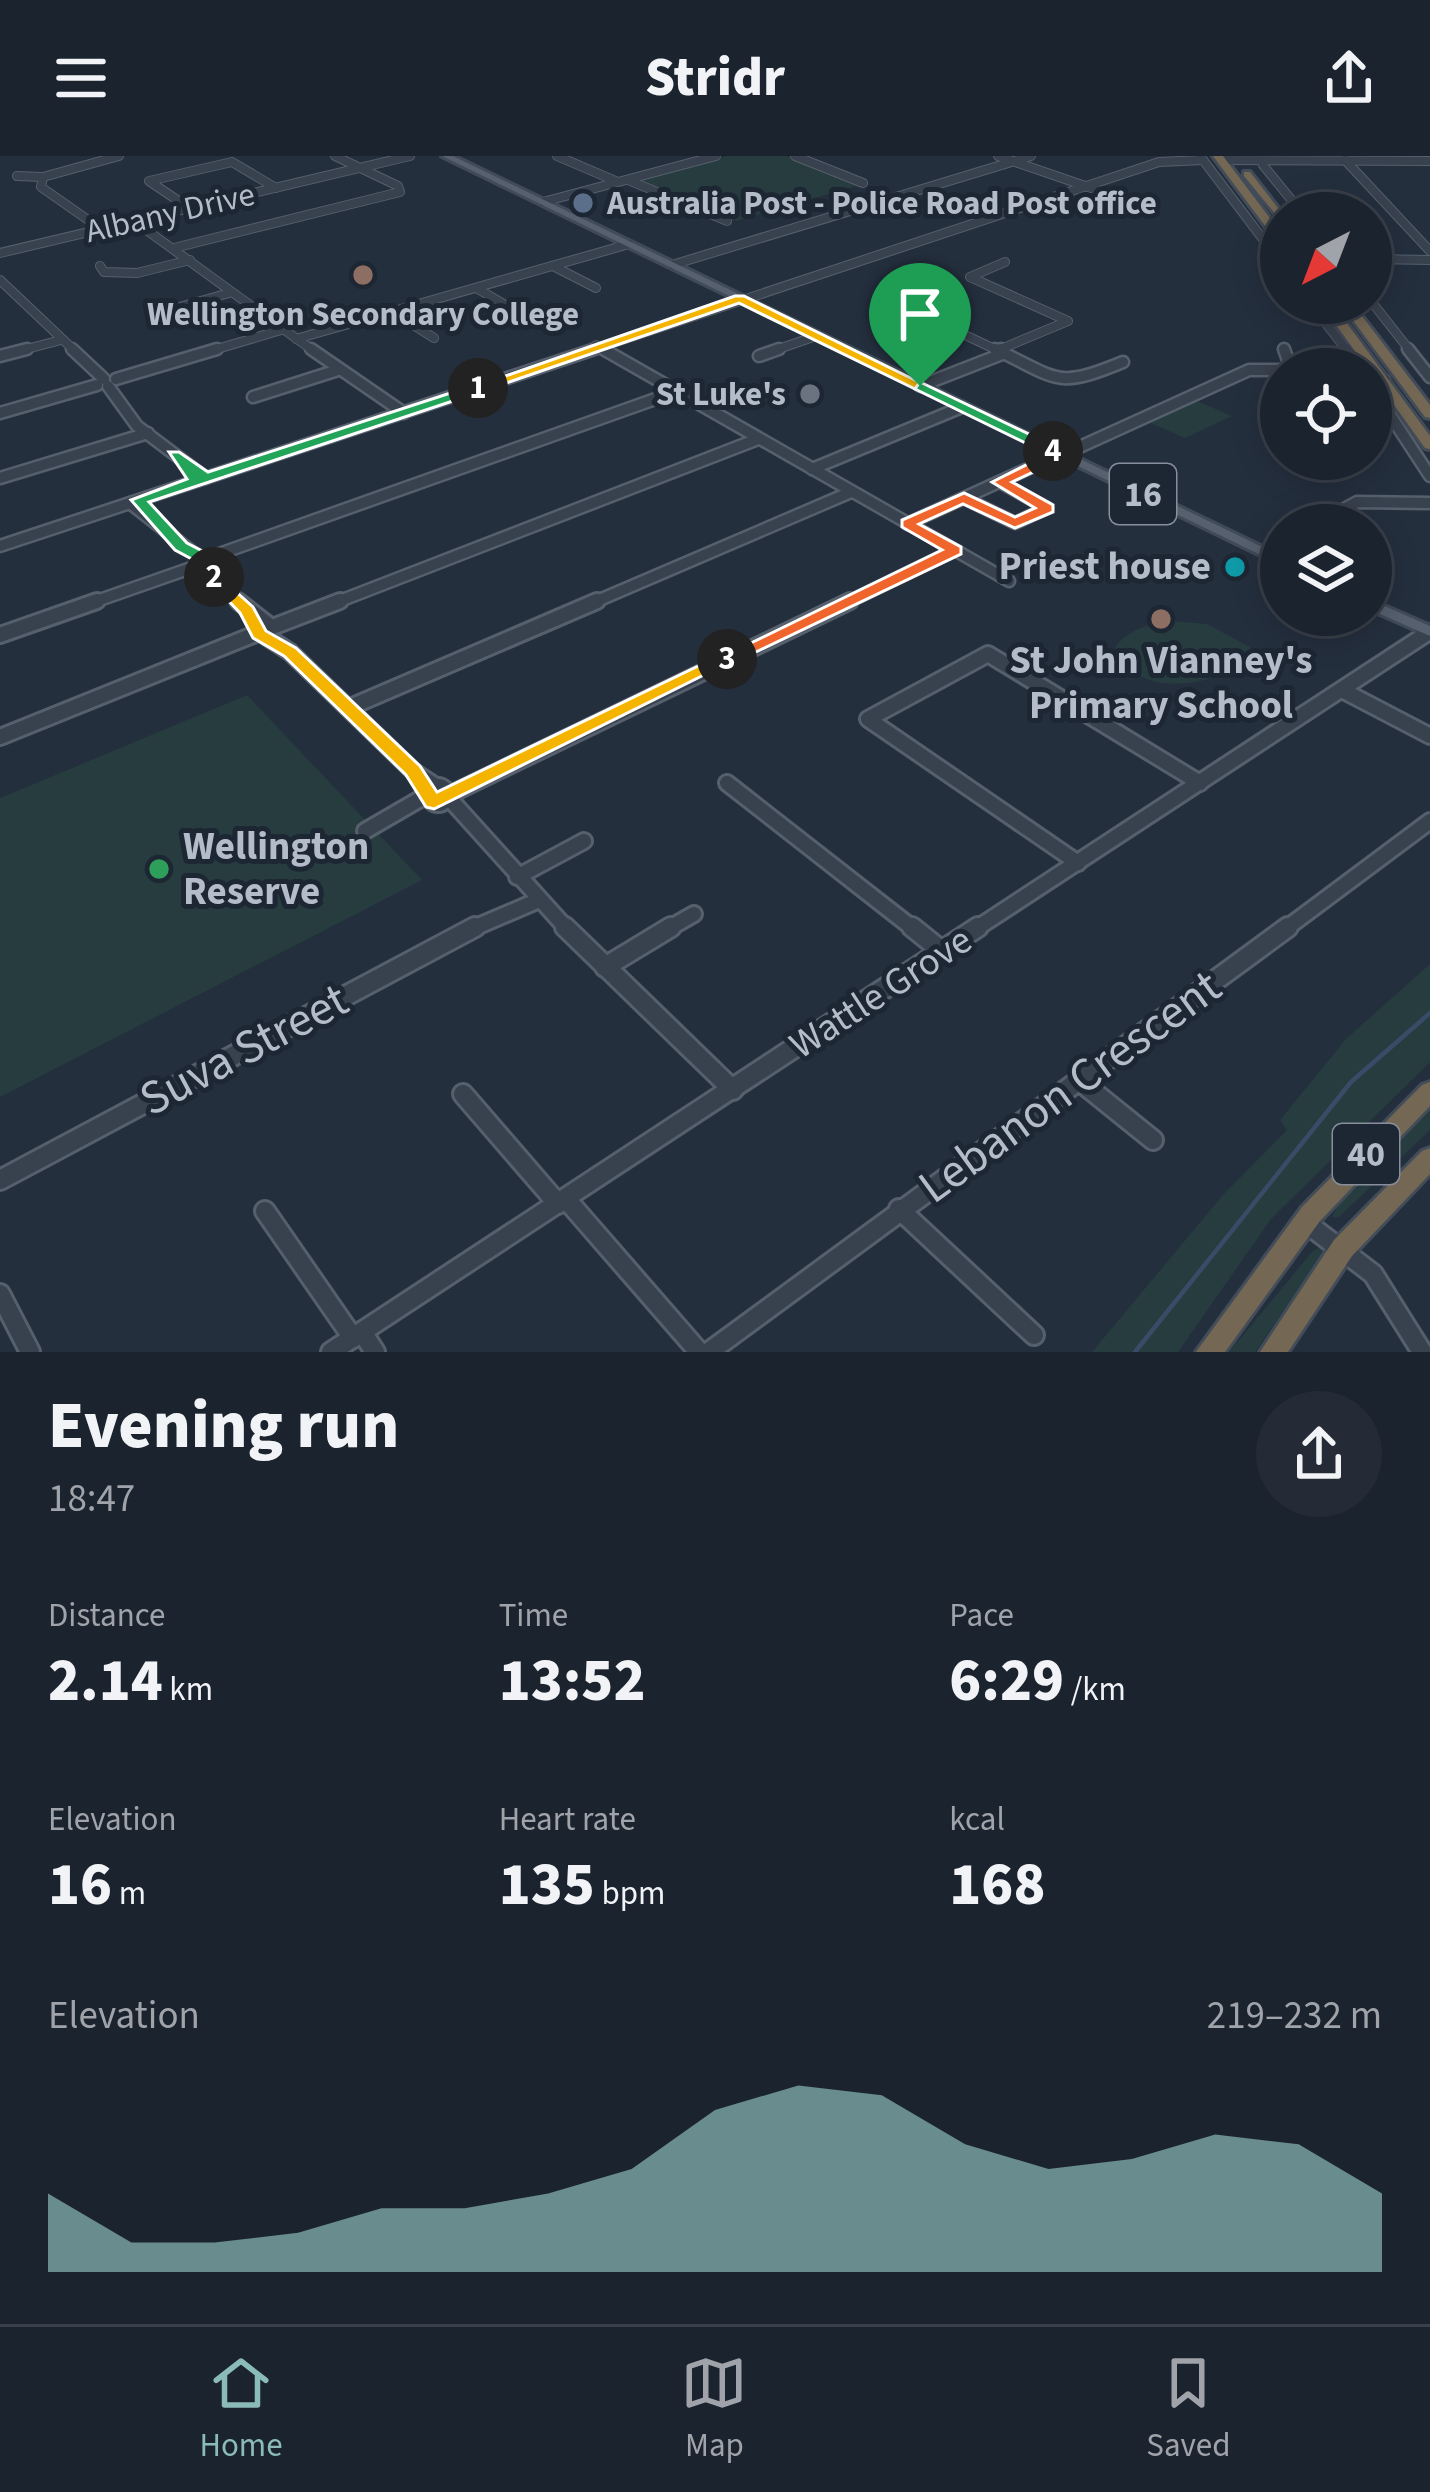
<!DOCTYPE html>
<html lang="en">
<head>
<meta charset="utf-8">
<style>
  :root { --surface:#1b232e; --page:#242b36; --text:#f1f3f6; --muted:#a0a4aa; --line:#39404a; --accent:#8bbbb9 }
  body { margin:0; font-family:"Source Sans 3",sans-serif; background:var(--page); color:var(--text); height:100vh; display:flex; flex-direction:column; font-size:45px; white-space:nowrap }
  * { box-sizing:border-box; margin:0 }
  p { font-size:39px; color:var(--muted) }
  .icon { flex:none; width:66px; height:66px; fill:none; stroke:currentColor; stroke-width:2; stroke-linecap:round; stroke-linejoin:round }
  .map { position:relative; height:1196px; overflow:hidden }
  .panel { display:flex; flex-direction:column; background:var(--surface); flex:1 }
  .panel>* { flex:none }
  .needle { width:78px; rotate:222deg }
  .fabs { position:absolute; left:1260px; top:36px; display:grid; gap:24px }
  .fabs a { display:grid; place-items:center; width:132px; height:132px; border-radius:50%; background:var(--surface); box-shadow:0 6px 30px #0003,0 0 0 3px var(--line); font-size:60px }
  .pin { position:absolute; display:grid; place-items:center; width:102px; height:102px; color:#fff; margin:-123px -51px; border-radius:50% 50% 50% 0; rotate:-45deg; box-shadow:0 0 12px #0007 }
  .pin .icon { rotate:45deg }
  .km { position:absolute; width:60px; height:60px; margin:-30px; border-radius:50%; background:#222; color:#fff; font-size:33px; line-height:60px; text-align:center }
  .round { display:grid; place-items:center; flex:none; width:126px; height:126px; border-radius:63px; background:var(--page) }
  .headline { display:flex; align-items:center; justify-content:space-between; height:204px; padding:0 48px }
  h1 { font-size:66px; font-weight:800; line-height:90px }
  .figures { display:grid; grid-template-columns:repeat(3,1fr); gap:18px; height:204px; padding:12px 48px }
  .figures div { display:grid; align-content:center }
  .figures b { font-size:60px; font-weight:800 }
  .figures small { font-size:33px; font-weight:400 }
  .figures p { font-size:33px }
  .chart { height:336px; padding:24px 48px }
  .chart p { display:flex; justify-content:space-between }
  .chart svg { width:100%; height:216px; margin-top:12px; fill:var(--accent); opacity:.7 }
  header { display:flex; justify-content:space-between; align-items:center; height:156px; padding:0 48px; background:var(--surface); font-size:54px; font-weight:800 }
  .tab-bar { display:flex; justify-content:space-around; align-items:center; height:168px; border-top:3px solid var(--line); background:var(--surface); font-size:33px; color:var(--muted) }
  .tab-bar a { display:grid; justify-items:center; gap:6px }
  .tab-bar .selected { color:var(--accent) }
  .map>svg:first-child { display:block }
  .green { fill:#263c3f }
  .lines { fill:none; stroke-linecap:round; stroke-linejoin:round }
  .stream { stroke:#394c67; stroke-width:4.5 }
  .minor-far3-casing { stroke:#565f6c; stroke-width:10 }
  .minor-far2-casing { stroke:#565f6c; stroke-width:15 }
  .minor-far1-casing { stroke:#565f6c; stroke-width:20 }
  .minor-casing { stroke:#565f6c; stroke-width:24 }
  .major-casing { stroke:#414a57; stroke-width:6 }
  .highway-casing { stroke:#434c59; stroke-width:6 }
  .minor-far3 { stroke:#38414e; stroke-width:8 }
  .minor-far2 { stroke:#38414e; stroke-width:10 }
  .minor-far1 { stroke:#38414e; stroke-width:14 }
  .minor { stroke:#38414e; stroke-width:18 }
  .major { fill:#56606e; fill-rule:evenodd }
  .highway { fill:#746855; fill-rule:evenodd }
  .split-1 { fill:#f5b400; stroke:#fff; stroke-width:3 }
  .split-2 { fill:#22a559; stroke:#fff; stroke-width:3 }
  .split-3 { fill:#f5b400; stroke:#fff; stroke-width:3 }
  .split-4 { fill:#f0652b; stroke:#fff; stroke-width:3 }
  .split-5 { fill:#22a559; stroke:#fff; stroke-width:3 }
  .service-dot { fill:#5c6f8a; stroke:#1d2633; stroke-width:4.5 }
  .education-dot { fill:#8d6e63; stroke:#1d2633; stroke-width:4.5 }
  .worship-dot { fill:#6b7280; stroke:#1d2633; stroke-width:4.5 }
  .culture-dot { fill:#0f9aa8; stroke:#1d2633; stroke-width:4.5 }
  .leisure-dot { fill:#2e9e5b; stroke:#1d2633; stroke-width:4.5 }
  .labels { text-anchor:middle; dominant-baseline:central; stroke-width:10; stroke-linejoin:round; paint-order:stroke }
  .far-poi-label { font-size:33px; font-weight:bold; fill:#b4bcc9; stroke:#1d2633; text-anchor:start }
  .far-street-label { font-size:33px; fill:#b4bcc9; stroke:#1d2633 }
  .shield { fill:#1d2633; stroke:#878f9c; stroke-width:3 }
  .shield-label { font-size:36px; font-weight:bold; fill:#b4bcc9 }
  .poi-label { font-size:39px; font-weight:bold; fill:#b4bcc9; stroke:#1d2633; text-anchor:end }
  .street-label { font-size:39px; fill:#b4bcc9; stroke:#1d2633 }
  .near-street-label { font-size:48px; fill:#b4bcc9; stroke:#1d2633 }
</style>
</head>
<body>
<header><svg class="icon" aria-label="menu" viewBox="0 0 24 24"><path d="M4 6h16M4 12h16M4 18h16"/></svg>Stridr<svg class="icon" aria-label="share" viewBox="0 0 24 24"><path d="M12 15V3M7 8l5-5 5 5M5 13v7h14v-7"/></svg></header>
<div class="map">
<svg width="1430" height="1196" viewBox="0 0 1430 1196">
  <rect width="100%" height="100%" fill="#242f3e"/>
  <!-- green -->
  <g class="green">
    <path d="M727 0H787L859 29 736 65 637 24Z"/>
    <path d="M1192 243 1232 260 1185 282 1144 264Z"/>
    <path d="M1171 465 1207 468 1250 491 1251 499C1217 532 1137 545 1115 492 1127 473 1150 468 1171 465Z"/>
    <path d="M247 539 422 724 0 941V642Z"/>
    <path d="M1430 808V906L1271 1063 1178 1196H1092L1222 1040 1287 974 1280 964 1346 883Z"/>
    <path d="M1430 952V974L1339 1061H1332L1342 1042Z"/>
    <path d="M1323 1090 1326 1093 1255 1196H1229L1313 1095Z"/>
  </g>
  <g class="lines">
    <!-- stream -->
    <path class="stream" d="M1135 1196 1351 926 1430 857"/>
    <!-- minor-far3 casing -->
    <g class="minor-far3-casing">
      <g id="minor-far3">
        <path d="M557 0 618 26"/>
        <path d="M795 0 863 27"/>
        <path d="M998 0 1123 43"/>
        <path d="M1200 0 1281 107"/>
        <path d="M1222 4 1430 5"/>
        <path d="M1345 4 1430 95"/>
        <path d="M1263 9 1302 57"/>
        <path d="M17 20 43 21"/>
        <path d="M628 24 727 65"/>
        <path d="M543 46 716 0"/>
        <path d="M189 52 149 25 232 6 276 32"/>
        <path d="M134 65 315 196"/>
        <path d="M101 73 41 31 43 21 119 0"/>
        <path d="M174 92 400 36 398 30 335 0"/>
        <path d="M0 97 410 0"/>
        <path d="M1371 103 1430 104"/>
        <path d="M672 109 1031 0"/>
        <path d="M100 110 104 116 137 117 190 104"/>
        <path d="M555 111 596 132"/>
        <path d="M0 124 76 196"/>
        <path d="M478 133 517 156"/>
        <path d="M1371 145 1411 196"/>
        <path d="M895 146 1001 196"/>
        <path d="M1310 147 1348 196"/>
        <path d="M396 158 434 182"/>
        <path d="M151 159 229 137"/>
        <path d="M296 183 629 88"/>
        <path d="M596 189 608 196"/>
        <path d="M996 195 1068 165 970 121 1005 106"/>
        <path d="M15 196 61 184"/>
        <path d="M207 196 281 174"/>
        <path d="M586 196 1159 6 1203 4"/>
        <path d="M770 196 816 180"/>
      </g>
    </g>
    <!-- minor-far2 casing -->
    <g class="minor-far2-casing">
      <g id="minor-far2">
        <path d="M72 193 104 223"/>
        <path d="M311 193 404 257"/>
        <path d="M603 193 1009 425"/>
        <path d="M995 193C1059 223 1055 234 1123 206"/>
        <path d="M1284 193 1291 213"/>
        <path d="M1346 193 1361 213"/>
        <path d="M1408 193 1430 221"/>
        <path d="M996 195 1001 193"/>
        <path d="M0 200 27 193"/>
        <path d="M759 200 779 193"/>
        <path d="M116 223 217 193"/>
        <path d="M1384 224 1371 230 1430 320"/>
        <path d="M108 230 137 270 206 322"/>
        <path d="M920 230 1002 198"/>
        <path d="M253 241 338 214"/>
        <path d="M0 257 97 229"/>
        <path d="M1062 299 1249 214H1281"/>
        <path d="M812 313 962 251"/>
        <path d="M0 322 148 277"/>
        <path d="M964 342 1015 367 1047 352 1000 326"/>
        <path d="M130 347 200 402"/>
        <path d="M907 368 1060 298"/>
        <path d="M1315 369 1357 346 1430 347"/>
        <path d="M0 390 595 193"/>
        <path d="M1265 397 1281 388"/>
        <path d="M205 403 675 236"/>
        <path d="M196 413 241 448"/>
        <path d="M88 448 191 412"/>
        <path d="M332 448 758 283"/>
        <path d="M590 448 851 336"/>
        <path d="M844 448 955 394"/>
      </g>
    </g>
    <!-- minor-far1 casing -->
    <g class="minor-far1-casing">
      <g id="minor-far1">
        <path d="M238 445 270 470"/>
        <path d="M275 470 340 445"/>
        <path d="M0 479 97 445"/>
        <path d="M267 481 290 496 413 615 439 632"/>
        <path d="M1342 534 1430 580"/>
        <path d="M348 552 597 445"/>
        <path d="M0 581 258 477"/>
        <path d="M727 627 915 774"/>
        <circle cx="438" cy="639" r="9"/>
        <path d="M449 639 850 445"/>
        <path d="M448 641 568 774"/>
        <path d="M365 675 427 639"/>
        <path d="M1078 707 868 563 988 498 1200 627"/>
        <path d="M517 721 584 685"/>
        <path d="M469 774 539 744"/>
        <path d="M666 774 694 758"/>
        <path d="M974 774 1429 476"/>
        <path d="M1284 774 1430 665"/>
      </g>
    </g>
    <!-- minor casing -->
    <g class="minor-casing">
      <g id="minor">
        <path d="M565 771 733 934"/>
        <path d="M912 771 943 796"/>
        <path d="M605 811 671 771"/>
        <path d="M1081 926 1153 984"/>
        <path d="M463 938 558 1048"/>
        <path d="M0 1024 475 771"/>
        <path d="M566 1043 699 1196"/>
        <path d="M899 1053 1034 1179"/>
        <path d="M265 1055 353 1182"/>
        <path d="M1305 1066 1373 1118 1422 1196"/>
        <path d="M0 1138 30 1196"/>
        <path d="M362 1176 375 1196"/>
        <path d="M331 1196 978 771"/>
        <path d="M709 1196 1288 771"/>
      </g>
    </g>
    <!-- major casing -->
    <g class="major-casing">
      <g id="major">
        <path d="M442 0H453L1281 400V409Z"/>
        <path d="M1371 444 1430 470V480L1371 454Z"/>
      </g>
    </g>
    <!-- highway casing -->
    <g class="highway-casing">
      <g id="highway">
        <path d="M1213 0H1223L1281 77V87L1277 86Z"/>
        <path d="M1244 16H1250L1282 57 1281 65 1244 20Z"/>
        <path d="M1320 147H1332L1430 280V293L1425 292 1371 217V213H1368Z"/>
        <path d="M1340 147H1352L1430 249V262L1425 261Z"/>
        <path d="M1430 926V950L1320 1065 1225 1196H1196L1302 1051 1422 929Z"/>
        <path d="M1430 992V1018L1352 1100 1288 1196H1260L1334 1084 1422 995Z"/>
      </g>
    </g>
    <!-- minor-far3 -->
    <use href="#minor-far3" class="minor-far3"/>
    <!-- minor-far2 -->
    <use href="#minor-far2" class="minor-far2"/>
    <!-- minor-far1 -->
    <use href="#minor-far1" class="minor-far1"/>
    <!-- minor -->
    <use href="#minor" class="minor"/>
    <!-- major -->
    <use href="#major" class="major"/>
    <!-- highway -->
    <use href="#highway" class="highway"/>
  </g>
  <!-- split-1 -->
  <path class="split-1" d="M735 140H744L927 230 915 233 739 147 483 235 471 232Z"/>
  <!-- split-2 -->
  <path class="split-2" d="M478 228 483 235 149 346 187 387 214 401 220 424H208L201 408 175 394 131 344 187 323 169 296H179L208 316Z"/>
  <!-- split-3 -->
  <path class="split-3" d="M214 416 253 451 266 475 296 492 420 610 437 636 721 499 736 503 434 653 426 651 406 619 284 500 253 482 240 457 206 421Z"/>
  <!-- split-4 -->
  <path class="split-4" d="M1053 290 1065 295V301L1012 326 1053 349V356L1015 372 963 348 919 368 961 391V398L733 507 718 503 942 394 902 371V364L964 337 1015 361 1035 352 992 326 1048 298 1046 295Z"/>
  <!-- split-5 -->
  <path class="split-5" d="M920 226 1058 292 1060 295 1048 298 915 233Z"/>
  <!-- markers -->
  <circle class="service-dot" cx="583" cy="47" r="12"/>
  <g class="education-dot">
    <circle cx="363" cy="119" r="12"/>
    <circle cx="1161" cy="463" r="12"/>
  </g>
  <circle class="worship-dot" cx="810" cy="238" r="12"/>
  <circle class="culture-dot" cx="1235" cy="411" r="12"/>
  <circle class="leisure-dot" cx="159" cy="713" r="12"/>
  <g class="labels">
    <!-- far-poi labels -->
    <g class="far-poi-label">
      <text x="607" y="47">Australia Post - Police Road Post office</text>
      <text x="363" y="158" text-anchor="middle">Wellington Secondary College</text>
      <text x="786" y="238" text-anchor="end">St Luke's</text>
    </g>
    <!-- far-street labels -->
    <g class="far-street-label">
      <text transform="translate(170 57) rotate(-13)">Albany Drive</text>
    </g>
    <!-- shield labels -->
    <g class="shield">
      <rect x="1110" y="308" width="66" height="60" rx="9"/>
      <rect x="1333" y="968" width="66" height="60" rx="9"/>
    </g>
    <g class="shield-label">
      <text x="1143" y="338">16</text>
      <text x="1366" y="998">40</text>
    </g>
    <!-- poi labels -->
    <g class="poi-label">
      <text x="1211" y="411">Priest house</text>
      <text x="1161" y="505" text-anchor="middle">St John Vianney's<tspan x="1161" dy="45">Primary School</tspan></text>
      <text x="183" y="691" text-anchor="start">Wellington<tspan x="183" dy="45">Reserve</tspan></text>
    </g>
    <!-- street labels -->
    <g class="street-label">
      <text transform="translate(881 837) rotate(-33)">Wattle Grove</text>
    </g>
    <!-- near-street labels -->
    <g class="near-street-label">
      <text transform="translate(244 894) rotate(-28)">Suva Street</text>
      <text transform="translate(1070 931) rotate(-36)">Lebanon Crescent</text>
    </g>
  </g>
</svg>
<div class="fabs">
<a><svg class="needle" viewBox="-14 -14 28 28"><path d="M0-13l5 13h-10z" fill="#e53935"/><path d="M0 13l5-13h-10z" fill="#a0a4aa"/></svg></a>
<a><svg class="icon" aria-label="locate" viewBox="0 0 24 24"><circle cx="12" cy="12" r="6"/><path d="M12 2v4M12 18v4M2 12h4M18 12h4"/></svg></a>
<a><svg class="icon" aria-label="layers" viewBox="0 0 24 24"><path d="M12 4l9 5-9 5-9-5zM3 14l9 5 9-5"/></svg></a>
</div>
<div class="pin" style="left:920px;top:230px;background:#1e9e55"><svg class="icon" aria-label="arrive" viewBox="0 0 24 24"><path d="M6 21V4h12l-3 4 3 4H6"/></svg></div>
<b class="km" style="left:478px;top:232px">1</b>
<b class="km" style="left:214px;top:421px">2</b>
<b class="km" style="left:727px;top:503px">3</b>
<b class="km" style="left:1053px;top:295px">4</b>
</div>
<section class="panel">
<div class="headline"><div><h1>Evening run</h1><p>18:47</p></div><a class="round"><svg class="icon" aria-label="share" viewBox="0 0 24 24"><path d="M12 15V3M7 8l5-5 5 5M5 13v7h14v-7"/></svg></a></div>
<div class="figures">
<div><p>Distance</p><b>2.14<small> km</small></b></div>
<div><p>Time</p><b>13:52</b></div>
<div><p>Pace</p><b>6:29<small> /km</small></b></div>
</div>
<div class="figures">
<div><p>Elevation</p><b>16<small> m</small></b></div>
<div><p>Heart rate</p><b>135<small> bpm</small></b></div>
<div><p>kcal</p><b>168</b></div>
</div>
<div class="chart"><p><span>Elevation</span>219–232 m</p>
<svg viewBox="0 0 160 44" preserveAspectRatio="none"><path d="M0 44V28L10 38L20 38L30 36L40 31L50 31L60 28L70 23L80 11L90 6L100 8L110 18L120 23L130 21L140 16L150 18L160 28V44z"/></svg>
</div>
</section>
<nav class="tab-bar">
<a class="selected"><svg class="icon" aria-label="home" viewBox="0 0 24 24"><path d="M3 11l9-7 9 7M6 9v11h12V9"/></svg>Home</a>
<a><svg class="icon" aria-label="map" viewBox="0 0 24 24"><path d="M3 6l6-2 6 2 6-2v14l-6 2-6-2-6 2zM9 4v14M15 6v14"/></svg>Map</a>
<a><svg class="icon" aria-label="saved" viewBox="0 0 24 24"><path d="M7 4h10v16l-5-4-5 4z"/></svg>Saved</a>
</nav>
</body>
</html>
